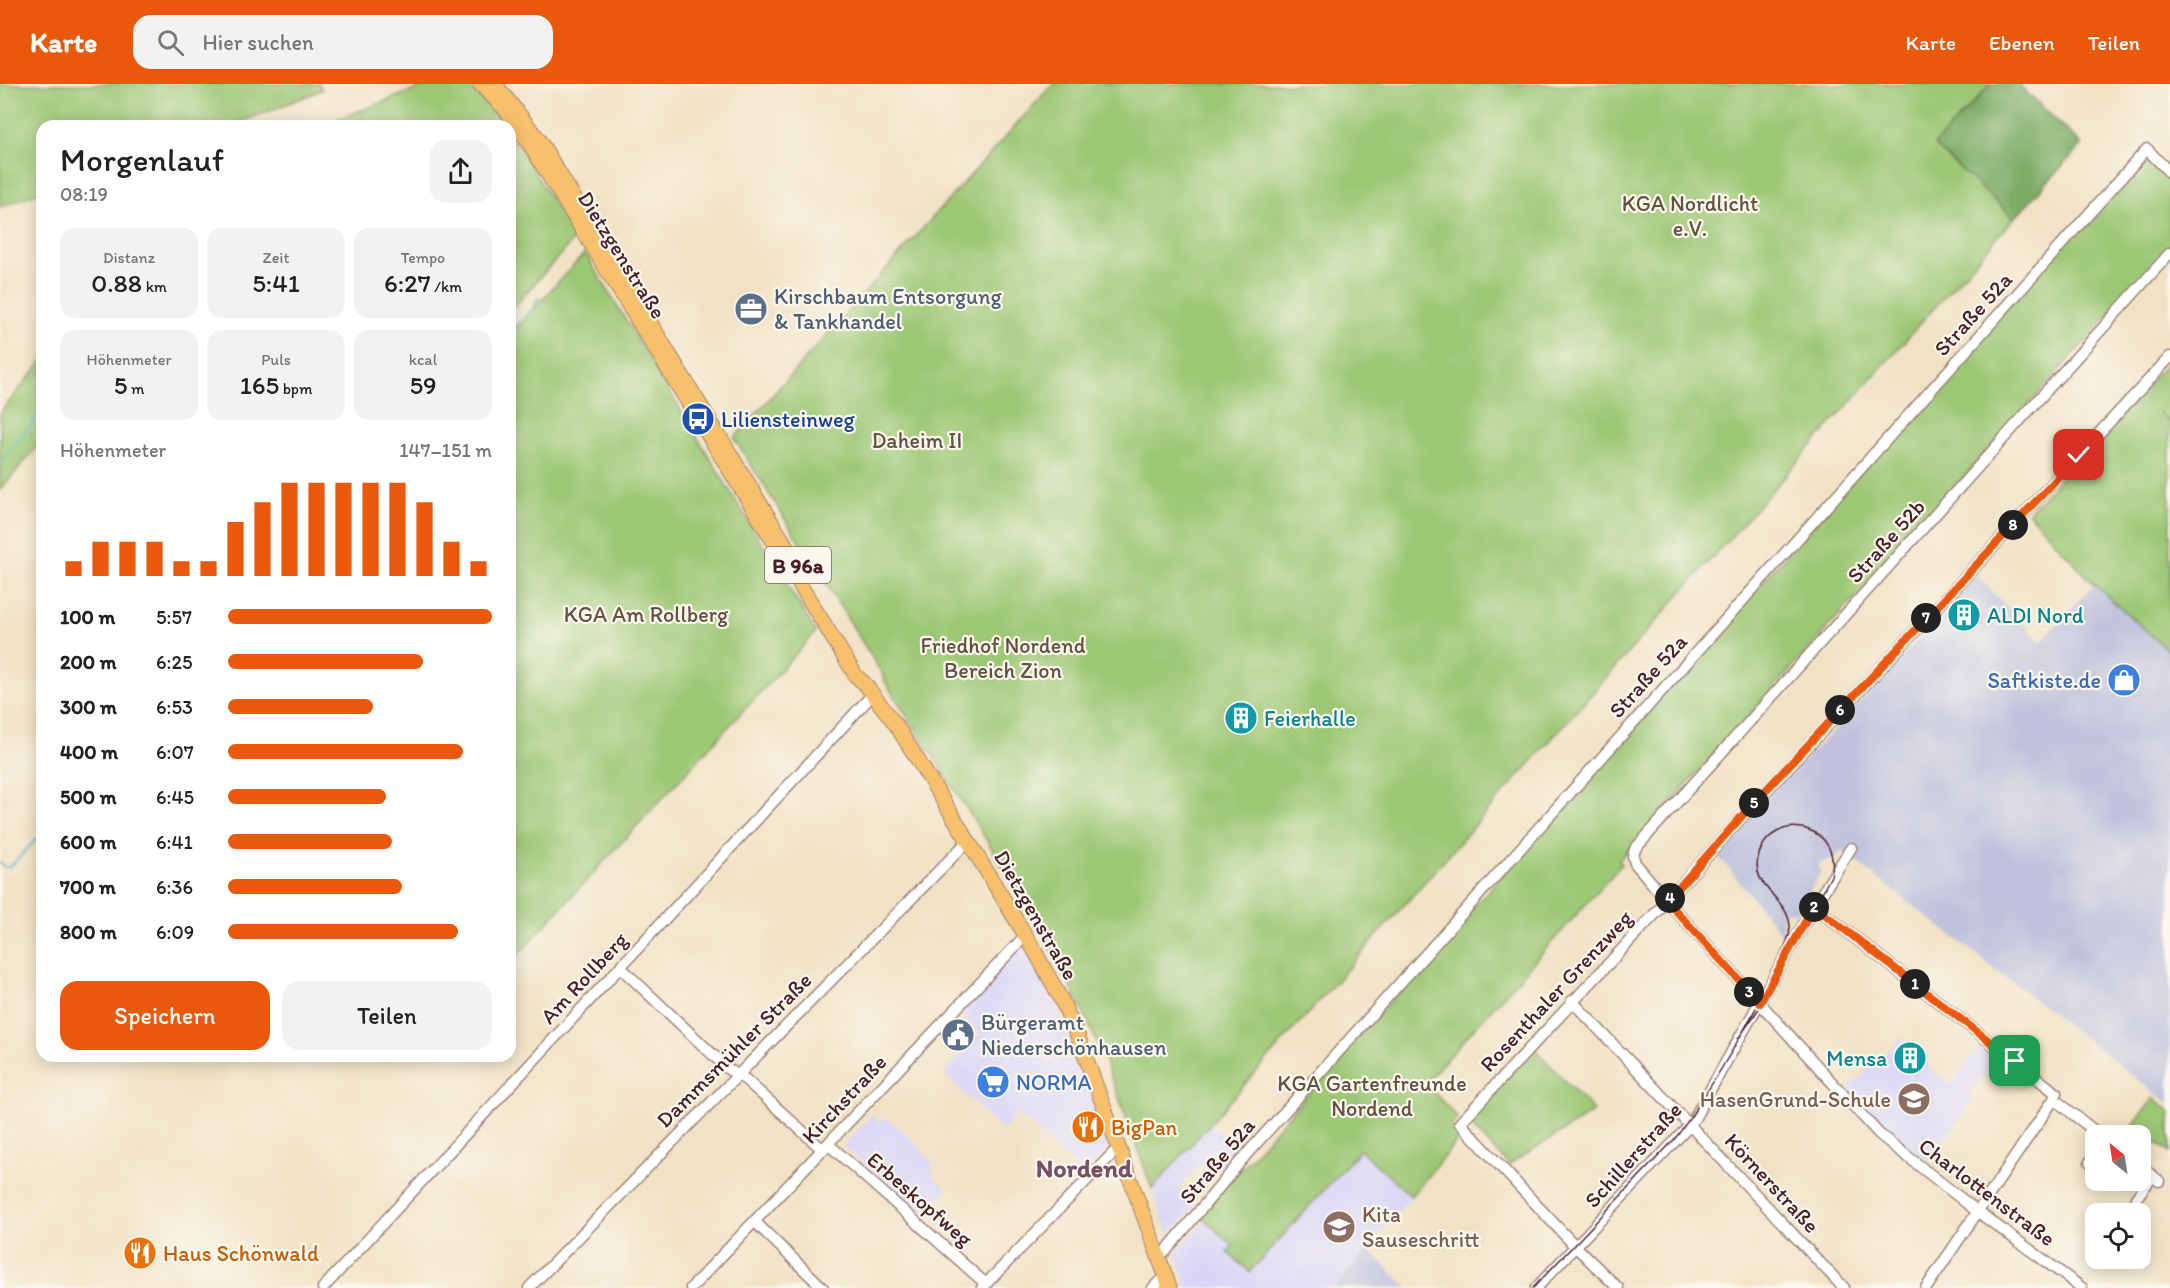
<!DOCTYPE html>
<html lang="de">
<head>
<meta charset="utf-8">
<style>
  :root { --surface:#fff; --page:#f2f2f2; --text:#222; --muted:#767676; --accent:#ea580c }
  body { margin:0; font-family:Itim,sans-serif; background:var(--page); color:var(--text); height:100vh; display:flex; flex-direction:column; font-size:22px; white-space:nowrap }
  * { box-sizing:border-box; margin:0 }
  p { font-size:20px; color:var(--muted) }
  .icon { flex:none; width:33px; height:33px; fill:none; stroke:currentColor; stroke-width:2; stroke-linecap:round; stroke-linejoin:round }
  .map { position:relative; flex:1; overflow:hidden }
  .side { position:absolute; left:36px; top:36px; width:480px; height:942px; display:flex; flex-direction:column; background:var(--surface); border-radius:18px; box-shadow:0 3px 15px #0003 }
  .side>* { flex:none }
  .needle { width:39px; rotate:330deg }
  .fabs { position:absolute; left:2085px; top:1041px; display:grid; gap:12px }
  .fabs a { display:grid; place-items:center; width:66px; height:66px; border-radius:12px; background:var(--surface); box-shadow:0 3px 15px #0003; font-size:30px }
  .pin { position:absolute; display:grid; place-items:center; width:51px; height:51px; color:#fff; margin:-26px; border-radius:12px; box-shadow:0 3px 9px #0006 }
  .km { position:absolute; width:30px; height:30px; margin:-15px; border-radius:50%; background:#222; color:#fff; font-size:16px; line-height:30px; text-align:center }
  .round { display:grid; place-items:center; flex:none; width:63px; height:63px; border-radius:18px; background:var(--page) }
  .summary { display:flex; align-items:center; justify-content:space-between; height:102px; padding:0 24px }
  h1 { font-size:33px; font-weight:600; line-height:45px }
  .figures { display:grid; grid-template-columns:repeat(3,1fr); gap:9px; height:102px; padding:6px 24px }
  .figures div { display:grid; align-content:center; border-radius:15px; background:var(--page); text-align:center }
  .figures b { font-size:26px; font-weight:600 }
  .figures small { font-size:16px; font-weight:400 }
  .figures p { font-size:16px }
  .chart { height:168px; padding:12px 24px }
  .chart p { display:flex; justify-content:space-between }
  .chart svg { width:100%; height:108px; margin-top:6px; stroke:var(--accent); stroke-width:6 }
  .primary-button { display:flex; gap:12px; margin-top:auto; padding:12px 24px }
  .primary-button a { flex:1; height:69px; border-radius:18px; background:var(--accent); color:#fff; font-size:24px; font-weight:600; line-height:69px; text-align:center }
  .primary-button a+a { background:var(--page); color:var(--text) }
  ul { padding:0 24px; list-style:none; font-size:20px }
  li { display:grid; grid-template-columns:96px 72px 1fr; align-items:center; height:45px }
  li i { height:15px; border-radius:8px; background:var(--accent) }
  header { display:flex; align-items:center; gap:36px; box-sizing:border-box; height:84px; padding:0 30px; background:var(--accent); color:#fff }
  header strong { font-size:28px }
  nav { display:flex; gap:33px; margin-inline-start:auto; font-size:21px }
  .search { width:420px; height:54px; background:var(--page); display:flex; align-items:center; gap:15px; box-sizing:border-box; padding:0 21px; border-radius:18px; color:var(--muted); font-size:22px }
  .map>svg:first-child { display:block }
  .built { fill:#dad6f7 }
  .industrial { fill:#c0c2dd }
  .green { fill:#9cc775; stroke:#737350; stroke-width:1.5 }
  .forest { fill:#7dac66; stroke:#646648; stroke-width:1.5 }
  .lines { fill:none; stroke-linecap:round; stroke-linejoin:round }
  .stream { stroke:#4cbac3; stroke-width:2 }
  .minor-casing { stroke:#9e8078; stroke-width:13 }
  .major-casing { stroke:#9e8078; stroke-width:16 }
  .minor { stroke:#fff; stroke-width:10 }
  .major { stroke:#f7c06c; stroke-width:14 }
  .tram { stroke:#4a1f2b; stroke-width:1.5 }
  .route-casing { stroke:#fff; stroke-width:12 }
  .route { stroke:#ea580c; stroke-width:8 }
  .labels { text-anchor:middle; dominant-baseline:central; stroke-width:4.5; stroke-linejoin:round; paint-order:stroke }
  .shield { fill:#fbf7ec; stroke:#7f6065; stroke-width:1.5 }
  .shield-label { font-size:21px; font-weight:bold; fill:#4a1f2b }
  .park-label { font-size:22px; fill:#635141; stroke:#fbf7ec }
  .street-label { font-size:22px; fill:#4a1f2b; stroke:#fbf7ec }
  .service-label { font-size:22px; fill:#4e5e75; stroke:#fbf7ec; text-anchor:start }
  .transit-label { font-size:22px; fill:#164399; stroke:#fbf7ec; text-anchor:start }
  .culture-label { font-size:22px; fill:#0d838f; stroke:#fbf7ec; text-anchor:start }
  .shop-label { font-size:22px; fill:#366cbe; stroke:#fbf7ec; text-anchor:end }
  .education-label { font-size:22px; fill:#785e54; stroke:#fbf7ec; text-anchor:end }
  .food-label { font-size:22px; fill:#c56008; stroke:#fbf7ec; text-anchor:start }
  .quarter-label { font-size:26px; font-weight:bold; fill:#774f66; stroke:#fbf7ec }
</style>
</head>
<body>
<header>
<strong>Karte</strong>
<div class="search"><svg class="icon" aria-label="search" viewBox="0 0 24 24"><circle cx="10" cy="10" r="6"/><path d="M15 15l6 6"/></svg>Hier suchen</div>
<nav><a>Karte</a><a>Ebenen</a><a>Teilen</a></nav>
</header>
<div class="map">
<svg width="2170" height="1204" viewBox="0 0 2170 1204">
  <rect width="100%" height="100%" fill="#fbf7ec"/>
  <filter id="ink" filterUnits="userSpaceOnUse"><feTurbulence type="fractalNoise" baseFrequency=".0167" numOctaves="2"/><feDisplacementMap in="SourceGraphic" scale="12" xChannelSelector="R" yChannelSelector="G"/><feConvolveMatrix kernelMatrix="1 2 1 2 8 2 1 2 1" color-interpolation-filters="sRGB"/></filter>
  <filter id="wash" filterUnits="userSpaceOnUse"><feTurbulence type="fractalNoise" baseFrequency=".008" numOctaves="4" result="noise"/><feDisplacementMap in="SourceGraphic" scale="24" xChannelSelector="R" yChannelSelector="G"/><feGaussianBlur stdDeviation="1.35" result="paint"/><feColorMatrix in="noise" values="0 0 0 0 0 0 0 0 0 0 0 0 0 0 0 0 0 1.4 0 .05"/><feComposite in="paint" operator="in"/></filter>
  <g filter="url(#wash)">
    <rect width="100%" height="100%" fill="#f1e2c5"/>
    <!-- built -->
    <g class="built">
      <path d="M1024 865 1027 867 1065 939 1111 1061 1084 1090 1018 1029 1002 1047 944 989 980 949 959 929 1018 866Z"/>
      <path d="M1902 954 1935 989 1951 1000 1982 960 1998 972 1967 1013 1973 1017 1927 1077 1885 1045 1848 1004Z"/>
      <path d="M872 1031 880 1039 885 1033 904 1048 931 1076 933 1081 932 1091 947 1106 921 1132 843 1062Z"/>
      <path d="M1210 1040 1243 1070 1226 1088 1207 1073 1180 1104 1197 1120 1169 1152 1152 1105Z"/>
      <path d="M1360 1066 1411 1112 1335 1204H1188L1175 1169 1205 1136 1233 1162 1228 1169 1251 1188Z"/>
    </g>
    <!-- industrial -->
    <g class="industrial">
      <path d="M1977 492 2041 558 2094 500 2170 568V1020L1841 766 1835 775 1819 779 1820 789 1798 828 1788 827 1782 831 1783 852 1716 769 1776 704 1836 644Z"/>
      <path d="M1368 1165 1408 1204H1335Z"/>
    </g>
    <!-- green -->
    <g class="green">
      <path d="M0 0H320L322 6 233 41 42 42V107L0 123Z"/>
      <path d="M430 0H465L491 25 505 42H320Z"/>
      <path d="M1053 0H1991L1934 61 2014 134 1152 1105C1128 1038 1105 970 1073 907 1018 799 949 698 884 596L882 589 734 354Z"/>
      <path d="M510 48 575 154 510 227Z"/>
      <path d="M2147 65 2170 91V163L1619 776 1622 780 1425 999 1458 1034 1451 1042 1461 1052 1411 1112 1360 1066 1250 1188 1227 1168 1233 1162 1200 1131Z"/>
      <path d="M585 169 816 548 510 879V250Z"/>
      <path d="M2170 276V338L2158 327 2170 340V568L2094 500 2028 429Z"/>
      <path d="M42 277V357L0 406V329Z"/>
      <path d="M1533 963 1594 1027 1509 1081 1467 1037Z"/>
      <path d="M2154 1014 2170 1027V1069L2133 1041Z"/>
    </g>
    <!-- forest -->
    <path class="forest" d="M1991 0H2018L2082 61 2014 134 1934 61Z"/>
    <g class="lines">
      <!-- stream -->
      <g class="stream">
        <path d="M522 237 531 227 539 212"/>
        <path d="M510 247 516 240"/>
        <path d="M0 379 42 326"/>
        <path d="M0 778 5 783H10L42 749"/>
      </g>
    </g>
  </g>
  <g filter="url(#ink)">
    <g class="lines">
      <!-- minor casing -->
      <g class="minor-casing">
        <g id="minor">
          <path d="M1814 822 2056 1009 2054 1015 1926 1204"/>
          <path d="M620 883 728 985 746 996 823 1066"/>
          <path d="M1572 917 1844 1204"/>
          <path d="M2054 1015 2101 1052"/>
          <path d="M828 1060 986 1200"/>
          <path d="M2090 1078 2096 1071"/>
          <path d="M2140 1082 2159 1097"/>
          <path d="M2136 1114 2153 1092"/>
          <path d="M755 1138 823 1204"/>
          <path d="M1158 1170 1166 1167 1245 1072 2147 65 2170 89"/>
          <path d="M323 1204 873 610"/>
          <path d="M529 1204 968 757"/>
          <path d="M691 1204 1025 852"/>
          <path d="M982 1204 1119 1063"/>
          <path d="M1153 1204 1159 1198 1167 1195"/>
          <path d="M1536 1204 1691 1040 1814 822 1851 764"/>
          <path d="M1618 1204 1574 1161 1460 1039 1667 817 1741 734 2170 273"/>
          <path d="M2082 1204 1978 1128 1879 1050 1667 817 1635 779 1633 772 1635 765 2170 169"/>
        </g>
      </g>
      <!-- major casing -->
      <g class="major-casing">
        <g id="major">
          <path d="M480 0 505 25 532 64 856 592 865 600 896 641 967 755 1033 864 1061 915 1079 955 1170 1204"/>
          <path d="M495 0 537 53 791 470"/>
        </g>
      </g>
      <!-- minor -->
      <use href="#minor" class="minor"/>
      <!-- major -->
      <use href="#major" class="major"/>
      <!-- tram -->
      <path class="tram" d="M1533 1204 1672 1058C1697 1030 1791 874 1790 842 1788 813 1748 803 1759 770 1765 750 1786 739 1806 745 1828 751 1836 772 1831 792L1758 926 1738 955"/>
    </g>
  </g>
  <g class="lines" filter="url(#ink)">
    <!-- route casing -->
    <g class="route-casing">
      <path id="route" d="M2015 977 1814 822 1760 919 1667 817 1749 724 2079 371"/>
    </g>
    <!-- route -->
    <use href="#route" class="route"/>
  </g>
  <!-- icons -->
  <defs>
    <g id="office-disc" transform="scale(1.725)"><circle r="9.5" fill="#5c6f8a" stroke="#fbf7ec"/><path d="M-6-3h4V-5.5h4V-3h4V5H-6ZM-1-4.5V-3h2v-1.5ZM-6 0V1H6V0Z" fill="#fff"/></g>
    <g id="bus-disc" transform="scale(1.725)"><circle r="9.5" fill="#1a4fb4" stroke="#fbf7ec"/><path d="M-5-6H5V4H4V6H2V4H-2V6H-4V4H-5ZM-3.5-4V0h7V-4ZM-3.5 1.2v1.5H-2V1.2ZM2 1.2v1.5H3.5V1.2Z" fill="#fff"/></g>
    <g id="building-disc" transform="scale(1.725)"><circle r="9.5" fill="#0f9aa8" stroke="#fbf7ec"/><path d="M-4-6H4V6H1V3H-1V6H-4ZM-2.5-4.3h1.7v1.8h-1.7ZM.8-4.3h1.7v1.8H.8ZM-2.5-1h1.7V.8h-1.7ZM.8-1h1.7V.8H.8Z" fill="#fff"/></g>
    <g id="shop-disc" transform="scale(1.725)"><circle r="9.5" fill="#3f7fe0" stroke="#fbf7ec"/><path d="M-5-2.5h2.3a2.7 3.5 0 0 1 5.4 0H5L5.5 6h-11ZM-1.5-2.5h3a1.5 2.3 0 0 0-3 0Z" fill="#fff"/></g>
    <g id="civic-disc" transform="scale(1.725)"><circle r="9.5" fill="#5c6f8a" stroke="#fbf7ec"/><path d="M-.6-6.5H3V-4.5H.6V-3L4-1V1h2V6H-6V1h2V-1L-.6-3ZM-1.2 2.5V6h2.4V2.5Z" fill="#fff"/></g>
    <g id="supermarket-disc" transform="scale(1.725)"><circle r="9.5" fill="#3f7fe0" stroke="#fbf7ec"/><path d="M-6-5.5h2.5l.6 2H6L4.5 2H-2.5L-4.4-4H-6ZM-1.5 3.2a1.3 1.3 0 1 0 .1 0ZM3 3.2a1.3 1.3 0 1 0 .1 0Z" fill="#fff"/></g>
    <g id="school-disc" transform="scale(1.725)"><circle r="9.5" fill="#8d6e63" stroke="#fbf7ec"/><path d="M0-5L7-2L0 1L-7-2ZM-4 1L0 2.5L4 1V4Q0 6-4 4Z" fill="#fff"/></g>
    <g id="restaurant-disc" transform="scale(1.725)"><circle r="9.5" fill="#e8710a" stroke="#fbf7ec"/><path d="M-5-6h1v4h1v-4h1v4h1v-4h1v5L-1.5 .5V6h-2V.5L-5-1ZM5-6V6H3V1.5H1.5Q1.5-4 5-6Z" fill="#fff"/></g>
  </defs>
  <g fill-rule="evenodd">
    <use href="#office-disc" x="751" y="225"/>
    <use href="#bus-disc" x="698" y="335"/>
    <use href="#building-disc" x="1964" y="531"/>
    <use href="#shop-disc" x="2124" y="596"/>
    <use href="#building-disc" x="1241" y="634"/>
    <use href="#civic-disc" x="958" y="951"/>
    <use href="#building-disc" x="1910" y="974"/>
    <use href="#supermarket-disc" x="993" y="998"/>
    <use href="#school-disc" x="1914" y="1015"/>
    <use href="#restaurant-disc" x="1088" y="1043"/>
    <use href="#school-disc" x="1339" y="1143"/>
    <use href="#restaurant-disc" x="140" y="1169"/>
  </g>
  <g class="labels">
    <!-- shield labels -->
    <rect class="shield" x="765" y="463" width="66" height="36" rx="4.5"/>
    <g class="shield-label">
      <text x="798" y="481">B 96a</text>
    </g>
    <!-- park labels -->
    <g class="park-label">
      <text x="1690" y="119">KGA Nordlicht<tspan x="1690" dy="25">e.V.</tspan></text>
      <text x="917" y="356">Daheim II</text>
      <text x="646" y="530">KGA Am Rollberg</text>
      <text x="1003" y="561">Friedhof Nordend<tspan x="1003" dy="25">Bereich Zion</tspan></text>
      <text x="1372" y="999">KGA Gartenfreunde<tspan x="1372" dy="25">Nordend</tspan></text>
    </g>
    <!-- street labels -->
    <g class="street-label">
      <text transform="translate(622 171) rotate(58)">Dietzgenstraße</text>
      <text transform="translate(1973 230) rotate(-48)">Straße 52a</text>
      <text transform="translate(1886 457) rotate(-48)">Straße 52b</text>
      <text transform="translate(1648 592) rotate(-48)">Straße 52a</text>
      <text transform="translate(1036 831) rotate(60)">Dietzgenstraße</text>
      <text transform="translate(584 894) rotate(-47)">Am Rollberg</text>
      <text transform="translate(1556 907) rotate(-47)">Rosenthaler Grenzweg</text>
      <text transform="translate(734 966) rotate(-45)">Dammsmühler Straße</text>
      <text transform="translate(844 1015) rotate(-47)">Kirchstraße</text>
      <text transform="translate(1633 1071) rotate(-48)">Schillerstraße</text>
      <text transform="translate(1217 1077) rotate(-50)">Straße 52a</text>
      <text transform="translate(1772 1099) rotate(47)">Körnerstraße</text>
      <text transform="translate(1987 1108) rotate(37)">Charlottenstraße</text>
      <text transform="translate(920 1115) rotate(41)">Erbeskopfweg</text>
    </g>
    <!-- service labels -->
    <g class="service-label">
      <text x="774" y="212">Kirschbaum Entsorgung<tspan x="774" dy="25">&amp; Tankhandel</tspan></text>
      <text x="981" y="938">Bürgeramt<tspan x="981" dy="25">Niederschönhausen</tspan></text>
    </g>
    <!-- transit labels -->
    <g class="transit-label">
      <text x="721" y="335">Liliensteinweg</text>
    </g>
    <!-- culture labels -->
    <g class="culture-label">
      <text x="1987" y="531">ALDI Nord</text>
      <text x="1264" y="634">Feierhalle</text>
      <text x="1887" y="974" text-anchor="end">Mensa</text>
    </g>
    <!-- shop labels -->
    <g class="shop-label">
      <text x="2101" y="596">Saftkiste.de</text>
      <text x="1016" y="998" text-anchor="start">NORMA</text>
    </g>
    <!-- education labels -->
    <g class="education-label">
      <text x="1891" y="1015">HasenGrund-Schule</text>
      <text x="1362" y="1130" text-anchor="start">Kita<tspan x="1362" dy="25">Sauseschritt</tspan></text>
    </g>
    <!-- food labels -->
    <g class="food-label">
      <text x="1111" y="1043">BigPan</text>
      <text x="163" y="1169">Haus Schönwald</text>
    </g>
    <!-- quarter labels -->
    <g class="quarter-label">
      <text x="1084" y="1084">Nordend</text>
    </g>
  </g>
</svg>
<div class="fabs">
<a><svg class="needle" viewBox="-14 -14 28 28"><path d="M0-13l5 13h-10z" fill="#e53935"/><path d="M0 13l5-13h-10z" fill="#767676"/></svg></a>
<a><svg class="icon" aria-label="locate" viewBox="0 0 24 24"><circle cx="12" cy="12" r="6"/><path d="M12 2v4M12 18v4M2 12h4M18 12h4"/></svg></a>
</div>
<div class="pin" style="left:2015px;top:977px;background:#1e9e55"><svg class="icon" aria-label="arrive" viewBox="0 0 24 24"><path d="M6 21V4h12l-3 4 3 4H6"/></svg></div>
<div class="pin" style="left:2079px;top:371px;background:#d93025"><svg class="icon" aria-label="check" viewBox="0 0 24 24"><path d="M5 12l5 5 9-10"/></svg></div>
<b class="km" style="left:1915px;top:900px">1</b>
<b class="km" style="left:1814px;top:823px">2</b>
<b class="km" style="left:1749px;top:908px">3</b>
<b class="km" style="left:1670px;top:814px">4</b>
<b class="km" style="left:1754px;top:719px">5</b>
<b class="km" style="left:1840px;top:626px">6</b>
<b class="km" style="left:1926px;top:534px">7</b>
<b class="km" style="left:2013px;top:441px">8</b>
<section class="side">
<div class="summary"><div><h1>Morgenlauf</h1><p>08:19</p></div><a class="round"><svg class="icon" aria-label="share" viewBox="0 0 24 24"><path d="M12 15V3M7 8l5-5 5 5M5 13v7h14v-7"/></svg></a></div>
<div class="figures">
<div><p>Distanz</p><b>0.88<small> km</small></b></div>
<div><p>Zeit</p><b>5:41</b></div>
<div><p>Tempo</p><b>6:27<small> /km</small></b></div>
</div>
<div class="figures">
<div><p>Höhenmeter</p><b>5<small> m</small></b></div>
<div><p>Puls</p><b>165<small> bpm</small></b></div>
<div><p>kcal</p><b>59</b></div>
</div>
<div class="chart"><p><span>Höhenmeter</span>147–151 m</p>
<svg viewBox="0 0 160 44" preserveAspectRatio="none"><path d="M5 44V38M15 44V30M25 44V30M35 44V30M45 44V38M55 44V38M65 44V22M75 44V14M85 44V6M95 44V6M105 44V6M115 44V6M125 44V6M135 44V14M145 44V30M155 44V38"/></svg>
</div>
<ul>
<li><b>100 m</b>5:57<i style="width:100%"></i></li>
<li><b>200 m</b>6:25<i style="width:74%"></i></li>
<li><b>300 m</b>6:53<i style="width:55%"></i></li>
<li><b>400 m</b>6:07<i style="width:89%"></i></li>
<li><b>500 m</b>6:45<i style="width:60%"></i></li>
<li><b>600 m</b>6:41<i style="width:62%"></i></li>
<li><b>700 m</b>6:36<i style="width:66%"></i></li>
<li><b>800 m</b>6:09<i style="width:87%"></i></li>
</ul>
<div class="primary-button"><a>Speichern</a><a>Teilen</a></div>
</section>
</div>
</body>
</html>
